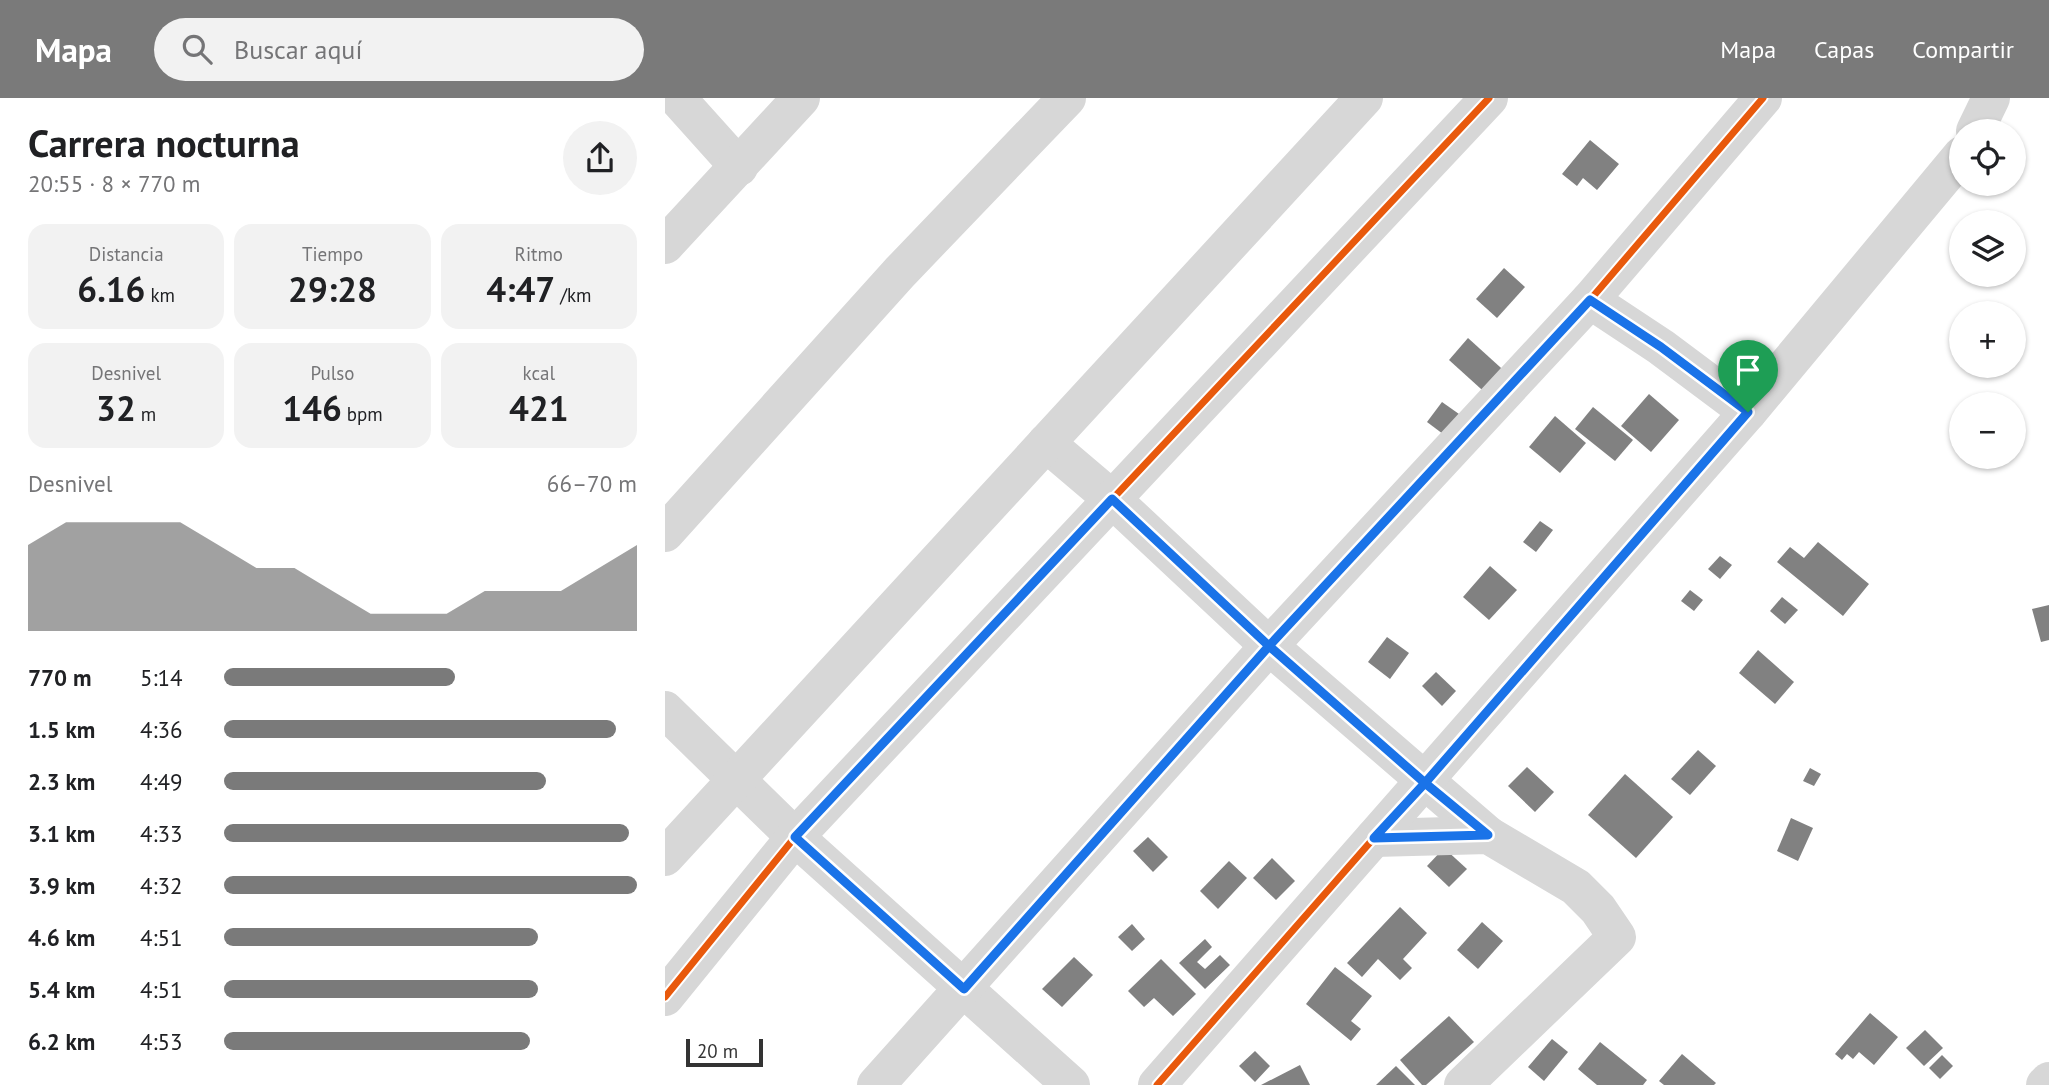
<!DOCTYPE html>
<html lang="es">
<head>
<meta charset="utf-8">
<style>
  :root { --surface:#fff; --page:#f2f2f2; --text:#202124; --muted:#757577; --accent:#7a7a7a }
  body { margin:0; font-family:"PT Sans",sans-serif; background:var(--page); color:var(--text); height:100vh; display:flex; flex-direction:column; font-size:26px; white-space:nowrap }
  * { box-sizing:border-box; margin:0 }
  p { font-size:23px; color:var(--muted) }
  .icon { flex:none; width:38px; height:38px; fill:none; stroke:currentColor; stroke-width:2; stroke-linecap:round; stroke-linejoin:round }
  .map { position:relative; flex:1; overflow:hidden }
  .drawer { display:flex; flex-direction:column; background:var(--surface); width:665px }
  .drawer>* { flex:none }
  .fabs { position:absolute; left:1284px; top:21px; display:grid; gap:14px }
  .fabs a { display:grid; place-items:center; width:77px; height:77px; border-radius:50%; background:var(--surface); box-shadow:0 2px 5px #0004; font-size:35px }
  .scale { position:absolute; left:21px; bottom:18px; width:77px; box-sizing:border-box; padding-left:7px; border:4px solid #333; border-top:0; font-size:19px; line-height:24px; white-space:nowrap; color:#333; -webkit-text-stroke:5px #fff; paint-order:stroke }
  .pin { position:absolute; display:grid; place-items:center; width:60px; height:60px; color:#fff; margin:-72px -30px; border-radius:50% 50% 50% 0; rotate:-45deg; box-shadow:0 0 7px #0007 }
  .pin .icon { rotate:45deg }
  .round { display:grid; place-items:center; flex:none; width:74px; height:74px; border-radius:37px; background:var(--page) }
  .headline { display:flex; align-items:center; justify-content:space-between; height:119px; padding:0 28px }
  h1 { font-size:38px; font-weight:700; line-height:52px }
  .stats { display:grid; grid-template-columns:repeat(3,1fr); gap:10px; height:119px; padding:7px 28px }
  .stats div { display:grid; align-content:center; border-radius:18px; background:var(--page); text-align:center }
  .stats b { font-size:35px; font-weight:700 }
  .stats small { font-size:19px; font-weight:400 }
  .stats p { font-size:19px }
  .chart { height:196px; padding:14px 28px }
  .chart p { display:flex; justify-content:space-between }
  .chart svg { width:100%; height:126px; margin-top:7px; fill:var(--accent); opacity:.7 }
  ul { padding:0 28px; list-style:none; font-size:23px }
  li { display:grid; grid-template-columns:112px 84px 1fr; align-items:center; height:52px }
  li i { height:18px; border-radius:9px; background:var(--accent) }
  header { display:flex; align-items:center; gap:42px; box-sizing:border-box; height:98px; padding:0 35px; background:var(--accent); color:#fff }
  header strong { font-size:33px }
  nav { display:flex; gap:38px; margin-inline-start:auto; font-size:24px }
  .search { width:490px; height:63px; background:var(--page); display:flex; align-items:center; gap:18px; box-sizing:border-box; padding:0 24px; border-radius:38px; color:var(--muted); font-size:26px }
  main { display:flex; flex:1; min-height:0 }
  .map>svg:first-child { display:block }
  .building { fill:#818181 }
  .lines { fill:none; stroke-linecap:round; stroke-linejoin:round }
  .minor { stroke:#d7d7d7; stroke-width:38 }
  .cycleway-casing { stroke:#fff; stroke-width:11 }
  .cycleway { stroke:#e8590c; stroke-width:7 }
  .route-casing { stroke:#fff; stroke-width:14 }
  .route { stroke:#1a73e8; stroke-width:9 }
</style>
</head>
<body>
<header>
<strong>Mapa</strong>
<div class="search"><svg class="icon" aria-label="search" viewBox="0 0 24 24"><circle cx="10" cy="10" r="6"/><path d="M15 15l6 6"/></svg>Buscar aquí</div>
<nav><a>Mapa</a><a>Capas</a><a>Compartir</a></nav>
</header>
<main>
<section class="drawer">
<div class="headline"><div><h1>Carrera nocturna</h1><p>20:55 · 8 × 770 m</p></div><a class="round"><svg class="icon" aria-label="share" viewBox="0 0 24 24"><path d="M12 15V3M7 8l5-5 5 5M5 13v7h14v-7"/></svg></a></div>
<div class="stats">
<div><p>Distancia</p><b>6.16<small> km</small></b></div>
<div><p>Tiempo</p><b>29:28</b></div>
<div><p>Ritmo</p><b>4:47<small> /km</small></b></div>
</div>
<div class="stats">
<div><p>Desnivel</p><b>32<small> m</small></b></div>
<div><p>Pulso</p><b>146<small> bpm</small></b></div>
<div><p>kcal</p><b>421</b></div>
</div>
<div class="chart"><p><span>Desnivel</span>66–70 m</p>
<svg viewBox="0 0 160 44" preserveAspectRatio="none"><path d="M0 44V14L10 6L20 6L30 6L40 6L50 14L60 22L70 22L80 30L90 38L100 38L110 38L120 30L130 30L140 30L150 22L160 14V44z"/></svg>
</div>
<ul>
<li><b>770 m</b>5:14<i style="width:56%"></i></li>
<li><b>1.5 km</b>4:36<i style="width:95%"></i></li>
<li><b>2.3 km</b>4:49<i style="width:78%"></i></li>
<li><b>3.1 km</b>4:33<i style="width:98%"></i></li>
<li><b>3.9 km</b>4:32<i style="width:100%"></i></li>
<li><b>4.6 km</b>4:51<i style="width:76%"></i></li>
<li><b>5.4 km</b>4:51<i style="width:76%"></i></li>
<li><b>6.2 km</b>4:53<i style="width:74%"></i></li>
</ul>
</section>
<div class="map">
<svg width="1384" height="987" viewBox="0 0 1384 987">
  <rect width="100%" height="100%" fill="#fff"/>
  <!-- building -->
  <g class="building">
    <path d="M925 42 954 66 932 92 918 80 912 88 897 76Z"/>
    <path d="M839 170 860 189 832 220 811 201Z"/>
    <path d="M803 240 846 279 826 300 784 262Z"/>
    <path d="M984 296 1014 322 986 354 956 328Z"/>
    <path d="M777 304 794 316 778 336 762 324Z"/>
    <path d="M928 309 968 342 950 363 910 331Z"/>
    <path d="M890 318 921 345 895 375 864 349Z"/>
    <path d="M875 423 888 432 871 454 858 444Z"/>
    <path d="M1153 444 1204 486 1178 518 1112 464 1125 449 1139 460Z"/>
    <path d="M1055 458 1067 467 1055 481 1043 471Z"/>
    <path d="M825 468 852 492 824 522 798 499Z"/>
    <path d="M1025 492 1038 502 1029 513 1016 503Z"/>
    <path d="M1117 499 1133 512 1120 526 1105 513Z"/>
    <path d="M1384 507V542L1376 544 1367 511Z"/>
    <path d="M722 539 744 555 725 581 703 564Z"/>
    <path d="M1093 552 1129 584 1110 606 1074 575Z"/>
    <path d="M771 574 791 593 777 608 757 588Z"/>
    <path d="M1033 652 1051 668 1025 697 1006 681Z"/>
    <path d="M862 669 889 694 870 714 843 688Z"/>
    <path d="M1145 670 1156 676 1149 688 1138 683Z"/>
    <path d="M960 676 1008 719 971 760 923 717Z"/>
    <path d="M1126 720 1148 730 1133 763 1112 753Z"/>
    <path d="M483 739 503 759 488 774 468 753Z"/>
    <path d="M779 750 802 771 784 789 762 768Z"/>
    <path d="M607 760 630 783 611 802 588 780Z"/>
    <path d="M564 763 582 780 553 811 535 793Z"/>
    <path d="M735 809 762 835 738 861 747 870 735 882 713 861 697 879 682 865Z"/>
    <path d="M817 824 838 843 813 871 792 852Z"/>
    <path d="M467 826 480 841 467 853 453 839Z"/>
    <path d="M540 841 547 849 532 864 540 871 555 857 565 867 540 891 514 865Z"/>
    <path d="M409 859 428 877 397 909 377 891Z"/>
    <path d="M496 861 531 896 508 918 489 900 479 909 463 893Z"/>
    <path d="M670 869 707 898 686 923 696 931 686 943 641 906Z"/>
    <path d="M1205 915 1233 939 1209 967 1194 954 1188 961 1182 956 1177 962 1170 956Z"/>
    <path d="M784 918 809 944 761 987H757L735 962Z"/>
    <path d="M1260 932 1278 950 1259 968 1241 950Z"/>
    <path d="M887 941 903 954 879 983 863 969Z"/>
    <path d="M935 944 982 982 978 987H932L913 971Z"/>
    <path d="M590 953 605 968 590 984 574 968Z"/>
    <path d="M1017 956 1051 985 1049 987H999L994 983Z"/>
    <path d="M1277 957 1288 968 1275 981 1264 970Z"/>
    <path d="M635 967 645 987H596Z"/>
    <path d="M731 968 750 987H711Z"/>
  </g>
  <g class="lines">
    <!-- minor -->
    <g class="minor">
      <path d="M12 0 74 69"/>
      <path d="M1310 33 1326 0"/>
      <path d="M0 147 136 0"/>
      <path d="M1083 314 1297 57"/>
      <path d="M381 345 447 401 604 548 823 737"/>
      <path d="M0 435 235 174 402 0"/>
      <path d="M0 612 130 739 406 987"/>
      <path d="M709 740 823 737 911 789 933 811 952 839 798 987"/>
      <path d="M0 759 699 0"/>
      <path d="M0 899 130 739 824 0"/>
      <path d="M211 987 604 548 925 202"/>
      <path d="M492 987 1083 314 996 249 925 202 1098 0"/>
      <path d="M1380 987 1384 983"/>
    </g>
    <!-- cycleway casing -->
    <g class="cycleway-casing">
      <g id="cycleway">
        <path d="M0 899 130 739 824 0"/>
        <path d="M492 987 1083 314 996 249 925 202 1098 0"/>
      </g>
    </g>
    <!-- cycleway -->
    <use href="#cycleway" class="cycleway"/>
  </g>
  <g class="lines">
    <!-- route casing -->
    <g class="route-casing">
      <path id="route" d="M1083 314 996 249 925 202 604 548 447 401 130 739 299 891 604 548 760 685 709 740 823 737 760 685 1083 314"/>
    </g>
    <!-- route -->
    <use href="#route" class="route"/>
  </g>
</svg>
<div class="fabs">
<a><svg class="icon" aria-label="locate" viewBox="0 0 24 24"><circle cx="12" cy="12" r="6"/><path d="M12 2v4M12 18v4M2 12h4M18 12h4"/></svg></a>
<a><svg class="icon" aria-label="layers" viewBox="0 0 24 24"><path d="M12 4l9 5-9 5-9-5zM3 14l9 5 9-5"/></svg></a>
<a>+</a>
<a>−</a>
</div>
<div class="scale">20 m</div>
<div class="pin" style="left:1083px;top:314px;background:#1e9e55"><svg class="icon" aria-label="arrive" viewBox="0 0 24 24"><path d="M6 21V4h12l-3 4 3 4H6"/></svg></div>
</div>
</main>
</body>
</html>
